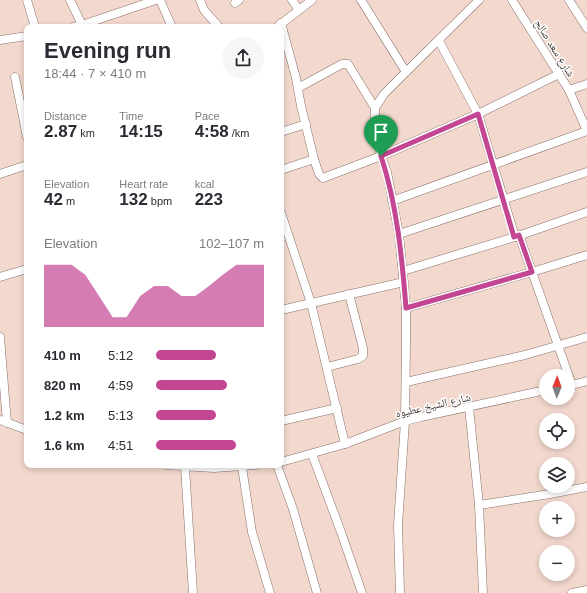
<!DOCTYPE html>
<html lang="en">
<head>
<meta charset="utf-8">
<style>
  :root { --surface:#fff; --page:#f7f7f7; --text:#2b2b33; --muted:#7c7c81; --accent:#c44693 }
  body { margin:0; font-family:Helvetica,"Noto Naskh Arabic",sans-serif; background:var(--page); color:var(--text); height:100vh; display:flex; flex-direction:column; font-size:15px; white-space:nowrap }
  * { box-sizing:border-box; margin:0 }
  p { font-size:13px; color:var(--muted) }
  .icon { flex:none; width:22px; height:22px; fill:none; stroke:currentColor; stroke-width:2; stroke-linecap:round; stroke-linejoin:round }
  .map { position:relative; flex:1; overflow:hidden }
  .side { position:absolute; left:24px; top:24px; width:260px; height:444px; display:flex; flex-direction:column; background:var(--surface); border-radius:8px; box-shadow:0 2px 6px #0003 }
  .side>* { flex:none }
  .needle { width:26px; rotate:1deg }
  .tools { position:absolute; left:539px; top:369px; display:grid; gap:8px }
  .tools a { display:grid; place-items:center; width:36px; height:36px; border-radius:50%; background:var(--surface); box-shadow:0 2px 6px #0003; font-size:20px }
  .pin { position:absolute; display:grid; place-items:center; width:34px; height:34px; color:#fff; margin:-41px -17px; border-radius:50% 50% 50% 0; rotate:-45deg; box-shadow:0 0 4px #0007 }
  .pin .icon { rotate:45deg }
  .round { display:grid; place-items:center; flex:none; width:42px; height:42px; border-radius:21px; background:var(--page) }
  .summary { display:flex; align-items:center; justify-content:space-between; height:68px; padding:0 20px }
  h1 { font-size:22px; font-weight:700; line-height:30px }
  .figures { display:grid; grid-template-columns:repeat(3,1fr); gap:6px; height:68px; padding:4px 20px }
  .figures div { display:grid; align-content:center }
  .figures b { font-size:17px; font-weight:700 }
  .figures small { font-size:11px; font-weight:400 }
  .figures p { font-size:11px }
  .chart { height:112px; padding:8px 20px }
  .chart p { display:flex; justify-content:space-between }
  .chart svg { width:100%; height:72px; margin-top:4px; fill:var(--accent); opacity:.7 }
  ul { padding:0 20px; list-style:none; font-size:13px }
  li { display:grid; grid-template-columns:64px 48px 1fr; align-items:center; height:30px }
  li i { height:10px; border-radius:5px; background:var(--accent) }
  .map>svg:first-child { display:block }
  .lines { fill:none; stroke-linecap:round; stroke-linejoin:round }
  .minor-casing { stroke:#897169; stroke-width:9 }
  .minor { stroke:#fff; stroke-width:8 }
  .route-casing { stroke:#fff; stroke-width:8 }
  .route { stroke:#c44693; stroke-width:5 }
  .labels { text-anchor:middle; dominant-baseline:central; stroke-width:3; stroke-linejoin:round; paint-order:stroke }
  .street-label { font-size:11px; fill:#413633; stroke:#fff }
</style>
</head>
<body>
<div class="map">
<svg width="587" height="593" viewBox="0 0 587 593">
  <rect width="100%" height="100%" fill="#f3d8ce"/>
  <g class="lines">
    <!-- minor casing -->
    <g class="minor-casing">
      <g id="minor">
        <path d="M27 0 35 27"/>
        <path d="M70 0 83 27"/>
        <path d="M160 0 172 27"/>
        <path d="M200 0 204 10 219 27"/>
        <path d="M292 0 299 10"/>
        <path d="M361 0 406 72"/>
        <path d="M512 0 569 90 587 131"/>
        <path d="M569 0 587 28"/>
        <path d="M235 3 239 0"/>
        <path d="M281 23 296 78 301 106 314 159 319 174 323 178 381 156 478 114 559 74"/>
        <path d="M73 27 82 25 156 0"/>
        <path d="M277 27 312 0"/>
        <path d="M0 40 27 36"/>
        <path d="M439 41 478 114 515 237"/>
        <path d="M15 77 27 137"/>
        <path d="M298 88 342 64H348L375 108"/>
        <path d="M569 90 587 84"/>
        <path d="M281 132 306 124"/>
        <path d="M281 170 314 159"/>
        <path d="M0 174 27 165"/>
        <path d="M392 201 587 131"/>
        <path d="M281 213 311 303 345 444"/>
        <path d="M399 234 587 172"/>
        <path d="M519 235 572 385"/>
        <path d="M403 271 515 237 587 212"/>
        <path d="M0 277 27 269"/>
        <path d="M406 308 532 272 587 255"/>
        <path d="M281 310 404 282"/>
        <path d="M0 337 7 423"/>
        <path d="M327 367 358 359 363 356V348L349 294"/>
        <path d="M406 382 525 355 587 337"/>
        <path d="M568 386 587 381"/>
        <path d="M469 407 479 505 483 593"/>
        <path d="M0 420 27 430"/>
        <path d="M281 421 337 408"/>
        <path d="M312 454 341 532 362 593"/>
        <path d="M281 462 345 444 405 421 421 417 546 390"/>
        <path d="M166 465 214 468 256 465"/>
        <path d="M277 465 293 509 317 593"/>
        <path d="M185 467 193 593"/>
        <path d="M242 467 252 532 270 593"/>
        <path d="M479 505 550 494 587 487"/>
        <path d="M400 593 398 525 405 421 406 342V308L399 234 387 172 381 156 375 123V108L384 94 406 72 479 0"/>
        <path d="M572 593 587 590"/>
      </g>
    </g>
    <!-- minor -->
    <use href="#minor" class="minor"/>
  </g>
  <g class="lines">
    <!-- route casing -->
    <g class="route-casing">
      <path id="route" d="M478 114 514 237 519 235 532 272 406 308C402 257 397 205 381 156Z"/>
    </g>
    <!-- route -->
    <use href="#route" class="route"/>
  </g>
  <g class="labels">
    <!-- street labels -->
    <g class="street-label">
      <text transform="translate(555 48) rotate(58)">شارع سعد صالح</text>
      <text transform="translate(433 405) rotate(-13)">شارع الشيخ عطيوه</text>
    </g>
  </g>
</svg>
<div class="tools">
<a><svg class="needle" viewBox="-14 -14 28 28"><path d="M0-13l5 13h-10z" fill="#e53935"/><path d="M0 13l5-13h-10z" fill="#7c7c81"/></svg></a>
<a><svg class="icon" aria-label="locate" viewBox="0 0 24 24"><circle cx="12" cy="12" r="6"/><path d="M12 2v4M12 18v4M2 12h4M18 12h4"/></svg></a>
<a><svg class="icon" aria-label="layers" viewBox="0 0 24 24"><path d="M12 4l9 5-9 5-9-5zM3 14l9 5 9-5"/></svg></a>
<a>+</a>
<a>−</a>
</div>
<div class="pin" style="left:381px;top:156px;background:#1e9e55"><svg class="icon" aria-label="arrive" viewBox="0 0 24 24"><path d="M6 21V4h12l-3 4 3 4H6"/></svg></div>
<section class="side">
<div class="summary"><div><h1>Evening run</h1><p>18:44 · 7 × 410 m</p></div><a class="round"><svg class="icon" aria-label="share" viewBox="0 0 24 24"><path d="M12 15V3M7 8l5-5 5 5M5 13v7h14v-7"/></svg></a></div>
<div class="figures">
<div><p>Distance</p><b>2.87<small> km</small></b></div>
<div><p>Time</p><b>14:15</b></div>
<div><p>Pace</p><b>4:58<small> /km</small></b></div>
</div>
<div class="figures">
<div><p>Elevation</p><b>42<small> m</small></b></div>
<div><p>Heart rate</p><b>132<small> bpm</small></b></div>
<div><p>kcal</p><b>223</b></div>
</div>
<div class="chart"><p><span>Elevation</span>102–107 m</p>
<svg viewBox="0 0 160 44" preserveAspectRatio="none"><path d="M0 44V6L10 6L20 6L30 12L40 25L50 38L60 38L70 25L80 19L90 19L100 25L110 25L120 19L130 12L140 6L150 6L160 6V44z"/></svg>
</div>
<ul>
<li><b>410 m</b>5:12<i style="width:56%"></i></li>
<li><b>820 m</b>4:59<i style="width:66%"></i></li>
<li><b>1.2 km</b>5:13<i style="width:56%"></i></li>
<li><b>1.6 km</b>4:51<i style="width:74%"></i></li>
</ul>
</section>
</div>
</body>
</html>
